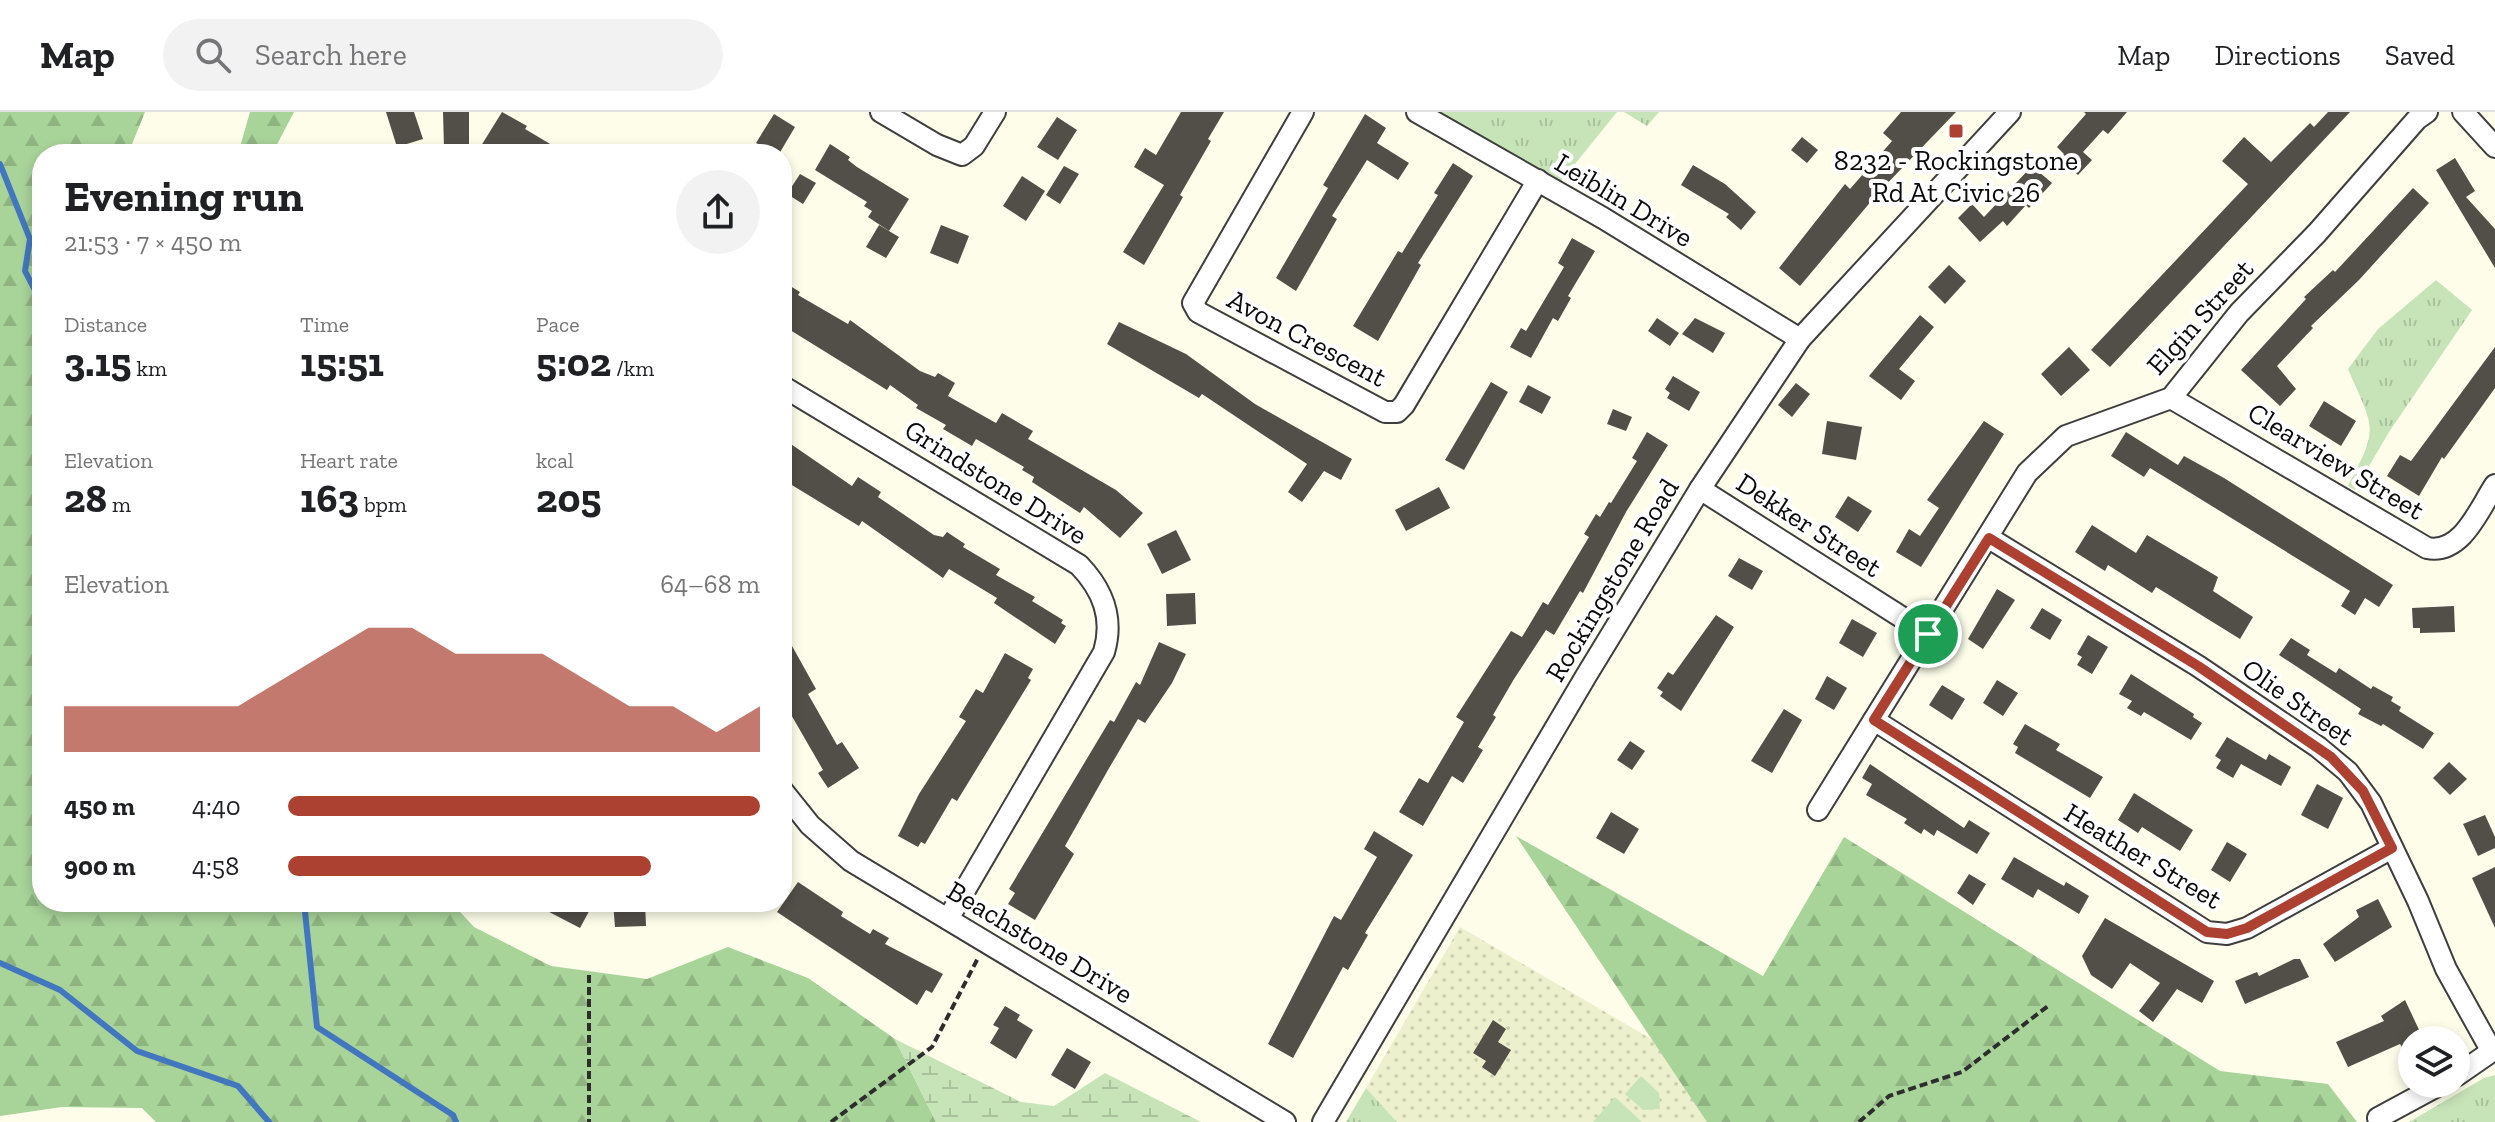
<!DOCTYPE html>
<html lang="en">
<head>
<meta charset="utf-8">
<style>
  :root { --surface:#fff; --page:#f2f2f2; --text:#202124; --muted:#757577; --line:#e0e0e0; --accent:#ac4131 }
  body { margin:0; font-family:"Zilla Slab",serif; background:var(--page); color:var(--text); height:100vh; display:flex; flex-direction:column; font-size:30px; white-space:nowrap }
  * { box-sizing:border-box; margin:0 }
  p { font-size:26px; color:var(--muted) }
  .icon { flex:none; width:44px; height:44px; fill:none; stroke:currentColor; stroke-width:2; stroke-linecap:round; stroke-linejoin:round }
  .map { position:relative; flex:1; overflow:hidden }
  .sheet { position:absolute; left:32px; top:32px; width:760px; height:768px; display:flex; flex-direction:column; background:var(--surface); border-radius:32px; box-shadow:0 4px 12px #0003 }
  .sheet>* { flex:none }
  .controls { position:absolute; left:2398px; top:914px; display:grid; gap:16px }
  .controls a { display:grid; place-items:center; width:72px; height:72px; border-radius:50%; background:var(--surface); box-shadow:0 4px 12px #0003; font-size:40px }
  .pin { position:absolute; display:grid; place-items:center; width:68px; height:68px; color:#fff; margin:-34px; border:4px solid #fff; border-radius:50%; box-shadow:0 2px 8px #0007 }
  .round { display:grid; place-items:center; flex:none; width:84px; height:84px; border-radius:42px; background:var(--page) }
  .overview { display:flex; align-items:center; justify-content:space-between; height:136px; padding:0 32px }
  h1 { font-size:44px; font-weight:700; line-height:60px }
  .metrics { display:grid; grid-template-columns:repeat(3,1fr); gap:12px; height:136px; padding:8px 32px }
  .metrics div { display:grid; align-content:center }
  .metrics b { font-size:40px; font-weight:700 }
  .metrics small { font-size:22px; font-weight:400 }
  .metrics p { font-size:22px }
  .chart { height:224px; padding:16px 32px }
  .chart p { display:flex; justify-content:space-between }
  .chart svg { width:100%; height:144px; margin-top:8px; fill:var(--accent); opacity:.7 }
  ul { padding:0 32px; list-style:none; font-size:26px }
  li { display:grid; grid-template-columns:128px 96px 1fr; align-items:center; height:60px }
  li i { height:20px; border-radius:10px; background:var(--accent) }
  header { display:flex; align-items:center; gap:48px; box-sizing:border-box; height:112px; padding:0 40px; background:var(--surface); border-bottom:2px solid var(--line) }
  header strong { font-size:38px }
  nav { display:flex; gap:44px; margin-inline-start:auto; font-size:28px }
  .search { width:560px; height:72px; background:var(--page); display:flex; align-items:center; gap:20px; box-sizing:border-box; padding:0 28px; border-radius:44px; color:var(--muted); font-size:30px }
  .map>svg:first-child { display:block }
  .farmland { fill:url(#farmland-dots) }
  .grass { fill:url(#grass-tufts) }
  .forest { fill:url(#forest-firs) }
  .wetland { fill:url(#wetland-marsh) }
  .garden { fill:#c7e3b8 }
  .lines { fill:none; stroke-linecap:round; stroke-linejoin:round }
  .stream { stroke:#4277bf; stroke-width:6 }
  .building { fill:#524e48 }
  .minor-casing { stroke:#3e3e3e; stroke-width:24 }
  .path { stroke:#2d2d2d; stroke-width:4; stroke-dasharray:8 4; stroke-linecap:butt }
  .minor { stroke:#fff; stroke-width:20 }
  .route-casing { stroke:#fff; stroke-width:16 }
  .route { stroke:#ac4131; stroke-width:10 }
  .poi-dot { fill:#ac4131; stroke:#fff; stroke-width:3 }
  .labels { text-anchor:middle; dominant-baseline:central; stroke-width:8; stroke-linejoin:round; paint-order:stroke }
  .poi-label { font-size:28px; fill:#0b0b0b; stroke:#fff }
  .street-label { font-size:28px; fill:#0b0b0b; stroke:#fff }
</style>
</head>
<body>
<header>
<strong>Map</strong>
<div class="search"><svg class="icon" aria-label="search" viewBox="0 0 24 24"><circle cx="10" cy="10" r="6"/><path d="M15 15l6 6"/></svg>Search here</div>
<nav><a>Map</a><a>Directions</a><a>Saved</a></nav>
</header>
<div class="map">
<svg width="2495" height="1010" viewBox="0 0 2495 1010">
  <defs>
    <pattern id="farmland-dots" width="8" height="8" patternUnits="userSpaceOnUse" patternTransform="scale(2)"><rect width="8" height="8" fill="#edf0cd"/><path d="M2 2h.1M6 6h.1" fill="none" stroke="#caccaf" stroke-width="1.8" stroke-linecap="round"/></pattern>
    <pattern id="grass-tufts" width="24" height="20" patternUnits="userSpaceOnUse" patternTransform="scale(2)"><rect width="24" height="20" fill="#c7e3b8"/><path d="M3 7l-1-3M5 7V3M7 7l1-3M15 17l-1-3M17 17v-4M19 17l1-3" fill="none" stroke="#aac19d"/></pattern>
    <pattern id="forest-firs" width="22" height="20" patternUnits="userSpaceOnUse" patternTransform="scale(2)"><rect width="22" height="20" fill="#a8d399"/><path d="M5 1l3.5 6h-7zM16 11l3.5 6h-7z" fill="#8fb482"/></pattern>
    <pattern id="wetland-marsh" width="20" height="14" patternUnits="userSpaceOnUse" patternTransform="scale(2)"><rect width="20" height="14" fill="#c7e3b8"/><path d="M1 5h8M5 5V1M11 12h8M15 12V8" fill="none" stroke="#aac19d"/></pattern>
  </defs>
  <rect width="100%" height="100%" fill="#fdfdea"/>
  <!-- farmland -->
  <path class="farmland" d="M1460 815 1793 1010H1397L1366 976Z"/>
  <!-- grass -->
  <g class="grass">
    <path d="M1417 0H1617L1554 78Z"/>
    <path d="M1624 0H1659L1647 14Z"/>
    <path d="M2436 168 2472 198 2389 320 2355 378 2348 374C2380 314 2374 318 2348 257L2378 217Z"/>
    <path d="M2495 963V1010H2409L2484 966Z"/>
    <path d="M1366 976 1397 1010H1346Z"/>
  </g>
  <!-- forest -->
  <g class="forest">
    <path d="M0 0H145L128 42H42V790H451L474 815 551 854 647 867 728 835 808 866 895 927 936 1010H156L142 996 62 995 0 1004Z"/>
    <path d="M250 0H294L272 42H238Z"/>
    <path d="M1516 724 1763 864 1844 725 2220 959 2328 972 2357 1010H1707Z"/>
  </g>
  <!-- wetland -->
  <path class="wetland" d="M895 927 1021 990 1054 994 1105 961 1201 1010H936Z"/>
  <!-- garden -->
  <g class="garden">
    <path d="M1641 964 1659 981 1660 997 1643 998 1625 982Z"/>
    <path d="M1615 985 1642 1010H1593Z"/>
  </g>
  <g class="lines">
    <!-- stream -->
    <g class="stream">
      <path d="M0 52 30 127 25 159 42 192"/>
      <path d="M304 790 317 915 453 1003 456 1010"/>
      <path d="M0 851 60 878 137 939 238 974 269 1010"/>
    </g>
  </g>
  <!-- building -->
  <g class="building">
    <path d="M386 0H414L423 27 397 35Z"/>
    <path d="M443 0H469V36H444Z"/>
    <path d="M502 0 527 14 525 17 567 42H476Z"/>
    <path d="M1181 0H1224L1208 27 1211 29 1180 83 1183 85 1144 153 1123 140 1164 73 1134 55 1145 36 1156 43Z"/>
    <path d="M1901 0H1956L1878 81 1800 174 1779 156 1845 72 1850 77 1892 29 1883 21Z"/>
    <path d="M2084 0H2127L2108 22 2103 18 2083 40 2092 48 2078 63 2060 46 2064 42 2057 35 2086 2Z"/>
    <path d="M2328 0H2350L2110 255 2091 238 2248 72 2222 49 2244 25 2271 50 2310 11 2314 15Z"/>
    <path d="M774 2 795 15 779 42 756 31Z"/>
    <path d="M1365 2 1386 16 1377 31 1409 51 1398 68 1367 48 1332 104 1337 107 1296 179 1276 166 1328 76 1323 73Z"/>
    <path d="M1057 5 1077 18 1058 48 1037 35Z"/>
    <path d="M1802 25 1818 38 1807 51 1791 38Z"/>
    <path d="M830 32 850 45 848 48 857 55 909 87 889 119 868 105 872 99 864 94 867 90 815 58Z"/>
    <path d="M2455 46 2475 79 2466 85 2495 117V156L2436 58Z"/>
    <path d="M1453 51 1473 64 1418 151 1421 153 1378 229 1353 214 1398 139 1402 141 1438 83 1434 81Z"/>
    <path d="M1693 53 1725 72 1756 100 1741 118 1726 105 1729 102 1681 73Z"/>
    <path d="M1064 54 1079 62 1060 92 1046 83Z"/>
    <path d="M2032 54 2052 71 2029 96 2026 93 2007 114 2003 109 1980 130 1958 106 1972 92 1984 105Z"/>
    <path d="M800 62 816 71 803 92 787 82Z"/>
    <path d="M1022 64 1045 79 1026 109 1003 94Z"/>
    <path d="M2413 76 2429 91 2359 168 2311 214 2313 216 2277 254 2296 277 2280 294 2241 258 2306 187 2304 185 2333 158 2335 160Z"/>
    <path d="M879 113 899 125 886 146 866 135Z"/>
    <path d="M941 113 969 124 958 152 930 141Z"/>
    <path d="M1572 126 1595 139 1568 184 1571 186 1558 209 1553 206 1531 246 1510 235 1521 216 1526 219 1564 155 1558 151Z"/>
    <path d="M1949 153 1966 169 1945 192 1928 175Z"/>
    <path d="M782 169 800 180 798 183 848 212 850 208 920 259 935 265 938 261 955 271 948 284 996 311 1002 301 1033 319 1028 327 1116 378 1143 401 1120 426 1084 395 1080 401 1032 370 1034 365 1022 358 1024 355 976 327 972 334 943 317 946 313 916 296 918 293 890 273 887 278 782 213Z"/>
    <path d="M1920 203 1934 215 1899 257 1915 269 1901 288 1869 264Z"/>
    <path d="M1657 206 1679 221 1670 234 1648 219Z"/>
    <path d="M1695 206 1725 221 1713 241 1682 222Z"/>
    <path d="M1119 210 1186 242 1255 292 1352 347 1341 368 1324 359 1302 390 1288 380 1307 352 1202 282 1199 286 1107 232Z"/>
    <path d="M2069 235 2090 258 2061 284 2041 262Z"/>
    <path d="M2495 235V276L2444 347 2442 345 2419 384 2387 364 2400 343 2411 349Z"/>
    <path d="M1673 264 1700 280 1689 299 1667 286 1670 281 1665 277Z"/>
    <path d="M1491 270 1508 280 1464 358 1445 348Z"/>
    <path d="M1796 271 1810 282 1792 305 1778 293Z"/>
    <path d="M1528 273 1551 285 1542 302 1519 290Z"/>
    <path d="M2324 289 2356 309 2341 334 2309 314Z"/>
    <path d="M1613 297 1632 305 1626 319 1607 312Z"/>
    <path d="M1827 309 1862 315 1856 348 1822 342Z"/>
    <path d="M1984 309 2004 322 1921 455 1896 440 1909 417 1920 424 1939 396 1927 388Z"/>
    <path d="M1647 320 1668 333 1626 400 1583 481 1580 479 1554 523 1546 518 1514 567 1493 603 1496 605 1478 635 1483 638 1463 671 1452 664 1423 714 1399 700 1419 666 1428 671 1464 610 1456 605 1511 519 1522 525 1543 490 1548 493 1589 425 1584 422 1596 402 1600 405 1609 390 1611 391 1637 349 1632 346Z"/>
    <path d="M2126 320 2178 353 2184 344 2224 366 2393 473 2379 495 2365 486 2355 503 2341 494 2350 479 2150 356 2144 365 2111 344Z"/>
    <path d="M782 326 852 374 858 365 881 380 878 385 934 423 943 425 947 420 965 432 963 435 1000 457 996 463 1035 485 1032 489 1063 508 1061 511 1066 514 1055 532 994 491 997 486 949 457 943 466 862 409 859 414 782 367Z"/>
    <path d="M1439 375 1450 396 1406 419 1395 398Z"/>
    <path d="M1848 384 1872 399 1858 420 1835 405Z"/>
    <path d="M2092 413 2136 441 2147 423 2218 465 2213 479 2253 505 2240 527 2156 475 2152 481 2108 453 2105 459 2075 440Z"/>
    <path d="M1176 418 1191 448 1162 462 1147 432Z"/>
    <path d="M1739 446 1763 459 1752 478 1728 464Z"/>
    <path d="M1997 477 2015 488 1983 537 1968 527Z"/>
    <path d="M1195 481 1196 512 1167 514 1166 482Z"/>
    <path d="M2454 494 2455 520 2420 521V516H2413L2412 496Z"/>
    <path d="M2042 496 2062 508 2050 528 2030 516Z"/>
    <path d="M1716 503 1734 515 1681 599 1660 584 1663 580 1657 576 1668 560 1673 563Z"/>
    <path d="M1852 507 1877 521 1863 545 1839 531Z"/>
    <path d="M782 516 816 577 808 582 837 633 842 630 859 656 828 676 818 661 823 658 782 587Z"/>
    <path d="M2088 523 2108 535 2092 562 2077 553 2082 545 2077 542Z"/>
    <path d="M2291 526 2310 538 2307 543 2336 561 2339 556 2371 577 2373 574 2393 585 2391 589 2401 595 2399 599 2434 621 2423 637 2383 612 2381 614 2358 602 2361 597 2279 543Z"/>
    <path d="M1159 530 1186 542 1172 571 1145 611 1138 607 1108 658 1065 734 1074 742 1035 808 1008 792 1015 781 1009 777 1110 608 1114 610 1136 570 1140 573Z"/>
    <path d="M1005 541 1033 557 1028 566 1031 568 957 689 952 686 925 732 921 730 918 735 898 724 919 682 966 609 959 605 976 577 983 581Z"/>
    <path d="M2131 562 2194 602 2193 605 2202 611 2191 628 2144 600 2141 604 2127 596 2132 589 2119 582Z"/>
    <path d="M1827 564 1847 576 1834 598 1815 587Z"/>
    <path d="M1997 568 2018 581 2003 604 1983 591Z"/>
    <path d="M1942 573 1965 587 1952 608 1929 593Z"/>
    <path d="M1784 597 1802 608 1772 661 1751 649Z"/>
    <path d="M2025 612 2060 632 2056 638 2103 665 2090 686 2015 641 2018 635 2013 632Z"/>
    <path d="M2227 625 2266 648 2269 642 2291 655 2281 674 2241 652 2233 666 2216 656 2221 648 2215 644Z"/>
    <path d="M1630 629 1645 639 1632 658 1617 648Z"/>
    <path d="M2449 650 2467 667 2450 683 2433 666Z"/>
    <path d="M1870 652 1964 716 1969 708 1990 721 1977 742 1937 718 1934 724 1924 717 1921 722 1904 711 1907 707 1866 683 1872 672 1862 666Z"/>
    <path d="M2317 672 2343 686 2328 717 2301 703Z"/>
    <path d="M2134 681 2193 718 2180 739 2142 715 2138 721 2118 708Z"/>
    <path d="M1611 700 1639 717 1624 742 1596 726Z"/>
    <path d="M2485 703 2495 725V736L2478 744 2463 712Z"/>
    <path d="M1374 719 1413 743 1365 821 1368 823 1348 858 1343 855 1293 946 1268 932 1334 804 1341 808 1377 745 1364 737Z"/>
    <path d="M2227 730 2247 742 2230 770 2211 758Z"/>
    <path d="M2014 745 2064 774 2066 770 2089 784 2079 802 2038 777 2033 786 2001 767Z"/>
    <path d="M2495 755V816L2472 766Z"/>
    <path d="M1969 762 1986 772 1973 793 1957 781Z"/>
    <path d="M798 770 843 800 841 804 870 822 873 817 889 826 885 832 943 862 932 881 926 878 917 893 777 800Z"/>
    <path d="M2378 787 2392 815 2335 850 2323 832 2359 805 2356 798Z"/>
    <path d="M530 790H594L580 816Z"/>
    <path d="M613 790H645L646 814 615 815Z"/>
    <path d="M2105 806 2214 869 2202 891 2177 877 2153 910 2139 899 2160 871 2130 851 2112 877 2091 863 2082 844Z"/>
    <path d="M2294 847H2300L2309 865 2245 892 2235 869 2257 860 2259 864Z"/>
    <path d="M2405 888 2421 922 2412 928V951L2400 932 2348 955 2336 930 2384 909 2381 904Z"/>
    <path d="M1005 894 1020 903 1017 908 1033 918 1016 947 990 931 999 916 993 913Z"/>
    <path d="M1493 908 1506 917 1498 930 1511 938 1495 964 1482 955 1486 949 1473 941Z"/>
    <path d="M1067 936 1091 950 1075 977 1051 963Z"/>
  </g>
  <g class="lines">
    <!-- minor casing -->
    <g class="minor-casing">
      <g id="minor">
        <path d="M881 0 937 33 962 43 974 34 995 0"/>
        <path d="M1303 0 1193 191 1198 200 1385 300H1397L1404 293 1538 68"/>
        <path d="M1417 0 1603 106 1800 227"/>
        <path d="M2463 0 2495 35"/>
        <path d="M782 274 1079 453C1103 478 1114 506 1104 540L948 807"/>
        <path d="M2171 286 2427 436C2462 443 2479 397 2495 373"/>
        <path d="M1700 377 1928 522"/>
        <path d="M1989 426 2198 554 2318 635 2348 660 2371 691 2418 789 2446 857 2491 938"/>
        <path d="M1874 608 2207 820 2227 822 2247 816 2392 736"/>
        <path d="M782 678 810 713 851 749 1285 1010"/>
        <path d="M1818 698 2027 361 2066 324 2171 286 2239 201 2317 121 2417 7 2427 0"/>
        <path d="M2456 964 2495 937"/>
        <path d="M2378 1006 2441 972"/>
        <path d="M1323 1010 1586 564 1700 377 1800 227 2010 0"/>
      </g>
    </g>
    <!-- path -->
    <g class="path">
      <path d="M589 863V1010"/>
      <path d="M831 1010 932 935 978 846"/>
      <path d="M1859 1010 1889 984 1962 960 2048 894"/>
    </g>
    <!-- minor -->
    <use href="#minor" class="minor"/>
  </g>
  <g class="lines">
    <!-- route casing -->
    <g class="route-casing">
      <path id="route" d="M1989 426 2198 554 2331 645 2363 679 2392 736 2247 816 2227 822 2207 820 1874 608Z"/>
    </g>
    <!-- route -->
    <use href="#route" class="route"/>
  </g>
  <!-- markers -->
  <rect class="poi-dot" x="1948" y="11" width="16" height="16" rx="4"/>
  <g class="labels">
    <!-- poi labels -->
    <g class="poi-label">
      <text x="1956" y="48">8232 - Rockingstone<tspan x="1956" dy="32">Rd At Civic 26</tspan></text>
    </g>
    <!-- street labels -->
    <g class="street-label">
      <text transform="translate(1624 88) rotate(31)">Leiblin Drive</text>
      <text transform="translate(2200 205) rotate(-48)">Elgin Street</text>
      <text transform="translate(1307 226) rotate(28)">Avon Crescent</text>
      <text transform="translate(2336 349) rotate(31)">Clearview Street</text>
      <text transform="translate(996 370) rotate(32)">Grindstone Drive</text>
      <text transform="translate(1809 413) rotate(33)">Dekker Street</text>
      <text transform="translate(1612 468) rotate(-59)">Rockingstone Road</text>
      <text transform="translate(2298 590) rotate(35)">Olie Street</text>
      <text transform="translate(2143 744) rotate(31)">Heather Street</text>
      <text transform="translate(1040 830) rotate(31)">Beachstone Drive</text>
    </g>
  </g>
</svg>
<div class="controls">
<a><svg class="icon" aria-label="layers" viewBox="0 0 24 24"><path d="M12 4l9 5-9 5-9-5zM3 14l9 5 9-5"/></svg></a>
</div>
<div class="pin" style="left:1928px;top:522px;background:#1e9e55"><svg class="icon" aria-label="arrive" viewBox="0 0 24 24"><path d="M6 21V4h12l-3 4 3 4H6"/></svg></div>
<section class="sheet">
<div class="overview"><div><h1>Evening run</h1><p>21:53 · 7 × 450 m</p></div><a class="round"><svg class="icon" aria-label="share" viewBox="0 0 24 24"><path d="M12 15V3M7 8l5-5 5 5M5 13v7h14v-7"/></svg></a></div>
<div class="metrics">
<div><p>Distance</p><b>3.15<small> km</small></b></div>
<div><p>Time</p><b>15:51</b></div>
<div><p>Pace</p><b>5:02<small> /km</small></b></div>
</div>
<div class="metrics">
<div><p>Elevation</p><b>28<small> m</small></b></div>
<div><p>Heart rate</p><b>163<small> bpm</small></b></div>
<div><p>kcal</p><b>205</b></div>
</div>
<div class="chart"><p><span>Elevation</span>64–68 m</p>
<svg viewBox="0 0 160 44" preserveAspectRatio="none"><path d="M0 44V30L10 30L20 30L30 30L40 30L50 22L60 14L70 6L80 6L90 14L100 14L110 14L120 22L130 30L140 30L150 38L160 30V44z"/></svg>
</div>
<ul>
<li><b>450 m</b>4:40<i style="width:100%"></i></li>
<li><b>900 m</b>4:58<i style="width:77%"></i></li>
</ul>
</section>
</div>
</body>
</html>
